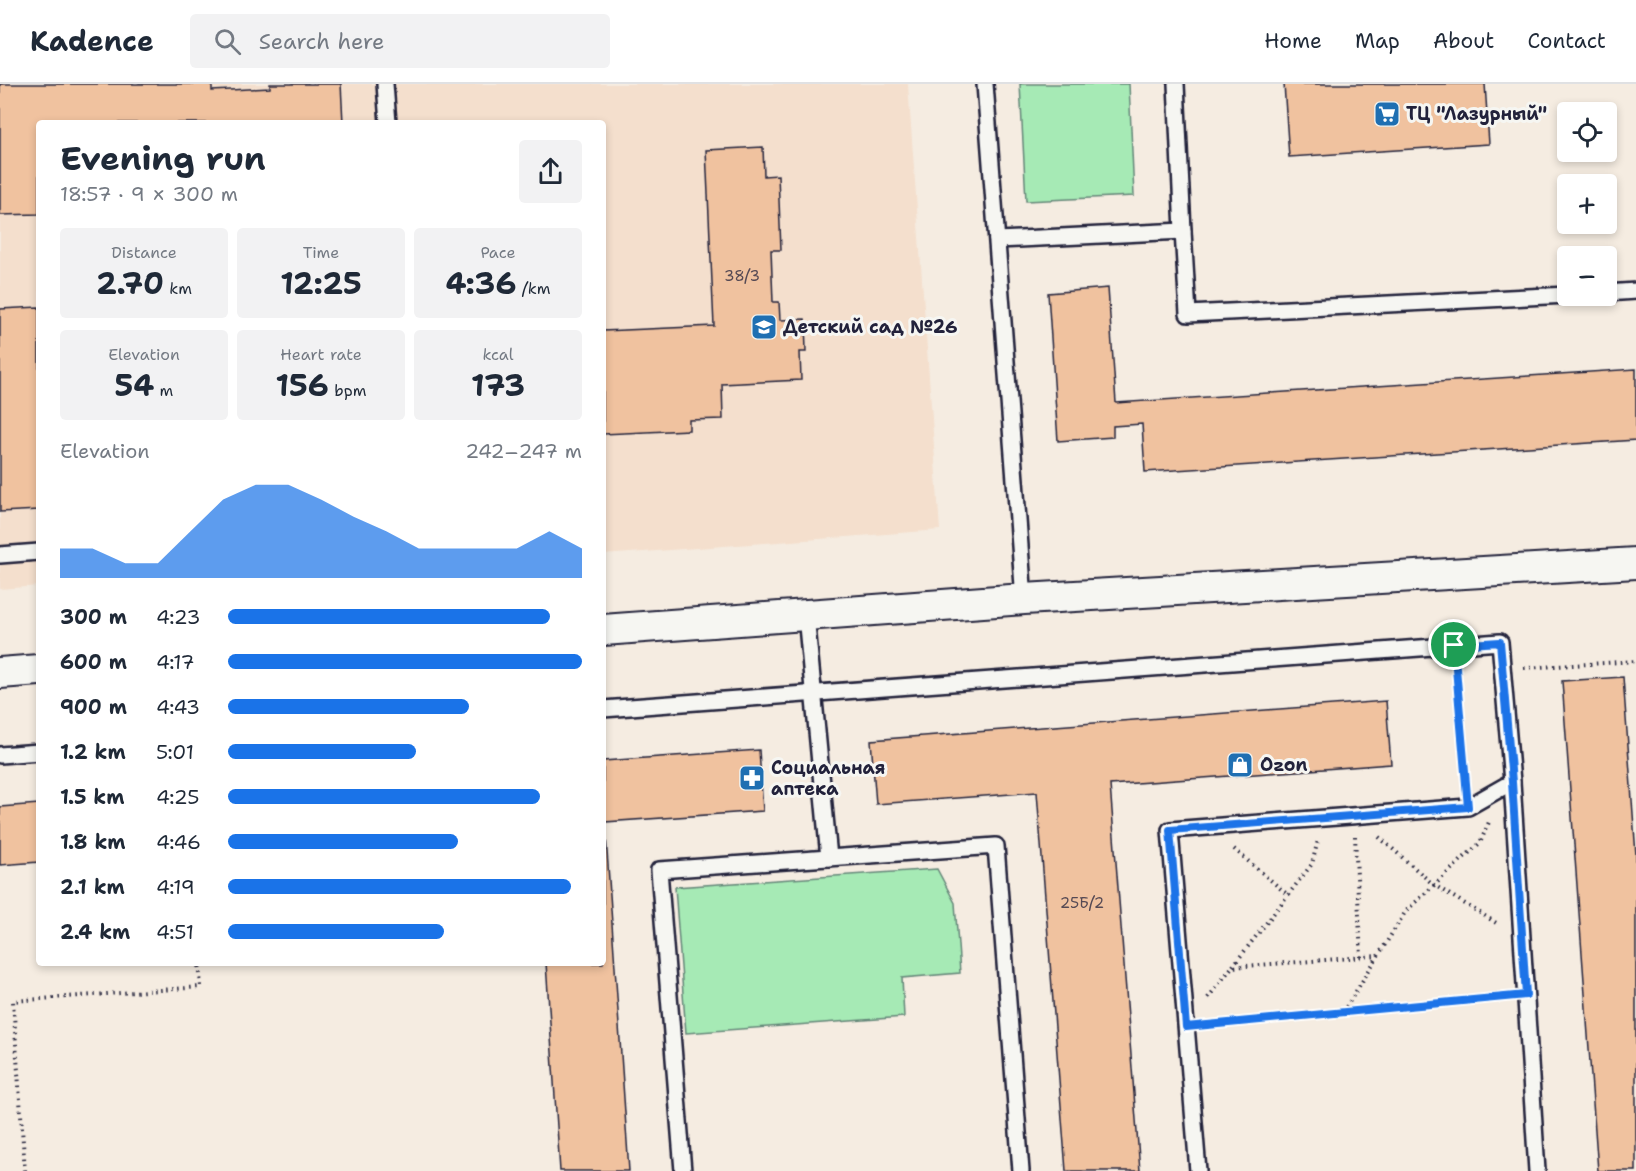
<!DOCTYPE html>
<html lang="en">
<head>
<meta charset="utf-8">
<style>
  :root { --surface:#fff; --page:#f2f2f3; --text:#1f2937; --muted:#747a83; --line:#e0e1e3; --accent:#1a73e8 }
  body { margin:0; font-family:"Shantell Sans",sans-serif; background:var(--page); color:var(--text); height:100vh; display:flex; flex-direction:column; font-size:22px; white-space:nowrap }
  * { box-sizing:border-box; margin:0 }
  p { font-size:20px; color:var(--muted) }
  .icon { flex:none; width:33px; height:33px; fill:none; stroke:currentColor; stroke-width:2; stroke-linecap:round; stroke-linejoin:round }
  .map { position:relative; flex:1; overflow:hidden }
  .side { position:absolute; left:36px; top:36px; width:570px; height:846px; display:flex; flex-direction:column; background:var(--surface); border-radius:6px; box-shadow:0 3px 9px #0003 }
  .side>* { flex:none }
  .buttons { position:absolute; left:1557px; top:18px; display:grid; gap:12px }
  .buttons a { display:grid; place-items:center; width:60px; height:60px; border-radius:6px; background:var(--surface); box-shadow:0 3px 9px #0003; font-size:30px }
  .pin { position:absolute; display:grid; place-items:center; width:51px; height:51px; color:#fff; margin:-26px; border:3px solid #fff; border-radius:50%; box-shadow:0 2px 6px #0007 }
  .round { display:grid; place-items:center; flex:none; width:63px; height:63px; border-radius:6px; background:var(--page) }
  .head { display:flex; align-items:center; justify-content:space-between; height:102px; padding:0 24px }
  h1 { font-size:33px; font-weight:700; line-height:45px }
  .metrics { display:grid; grid-template-columns:repeat(3,1fr); gap:9px; height:102px; padding:6px 24px }
  .metrics div { display:grid; align-content:center; border-radius:6px; background:var(--page); text-align:center }
  .metrics b { font-size:30px; font-weight:700 }
  .metrics small { font-size:16px; font-weight:400 }
  .metrics p { font-size:16px }
  .chart { height:168px; padding:12px 24px }
  .chart p { display:flex; justify-content:space-between }
  .chart svg { width:100%; height:108px; margin-top:6px; fill:var(--accent); opacity:.7 }
  ul { padding:0 24px; list-style:none; font-size:20px }
  li { display:grid; grid-template-columns:96px 72px 1fr; align-items:center; height:45px }
  li i { height:15px; border-radius:8px; background:var(--accent) }
  header { display:flex; align-items:center; gap:36px; box-sizing:border-box; height:84px; padding:0 30px; background:var(--surface); border-bottom:2px solid var(--line) }
  header strong { font-size:28px }
  nav { display:flex; gap:33px; margin-inline-start:auto; font-size:21px }
  .search { width:420px; height:54px; background:var(--page); display:flex; align-items:center; gap:15px; box-sizing:border-box; padding:0 21px; border-radius:6px; color:var(--muted); font-size:22px }
  .map>svg:first-child { display:block }
  .built { fill:#f4dfcd }
  .green { fill:#a6eab5; stroke:#648678; stroke-width:1.5 }
  .building { fill:#f0c29f; stroke:#22223b; stroke-width:1.5 }
  .lines { fill:none; stroke-linecap:round; stroke-linejoin:round }
  .lane-casing { stroke:#22223b; stroke-width:20 }
  .street-casing { stroke:#22223b; stroke-width:34 }
  .path { stroke:#22223b; stroke-width:4; stroke-dasharray:1.5 4.5; stroke-linecap:butt }
  .lane { stroke:#f6f6f2; stroke-width:15 }
  .street { stroke:#f6f6f2; stroke-width:30 }
  .route-casing { stroke:#fff; stroke-width:12 }
  .route { stroke:#1a73e8; stroke-width:8 }
  .labels { text-anchor:middle; dominant-baseline:central; stroke-width:6; stroke-linejoin:round; paint-order:stroke }
  .number-label { font-size:15px; fill:#564a54 }
  .poi-label { font-size:18px; font-weight:bold; fill:#22223b; stroke:#f6f6f2; text-anchor:start }
</style>
</head>
<body>
<header>
<strong>Kadence</strong>
<div class="search"><svg class="icon" aria-label="search" viewBox="0 0 24 24"><circle cx="10" cy="10" r="6"/><path d="M15 15l6 6"/></svg>Search here</div>
<nav><a>Home</a><a>Map</a><a>About</a><a>Contact</a></nav>
</header>
<div class="map">
<svg width="1636" height="1087" viewBox="0 0 1636 1087">
  <rect width="100%" height="100%" fill="#f5ece1"/>
  <filter id="ink" filterUnits="userSpaceOnUse"><feTurbulence type="fractalNoise" baseFrequency=".0167" numOctaves="2"/><feDisplacementMap in="SourceGraphic" scale="12" xChannelSelector="R" yChannelSelector="G"/><feConvolveMatrix kernelMatrix="1 2 1 2 8 2 1 2 1" color-interpolation-filters="sRGB"/></filter>
  <g filter="url(#ink)">
    <!-- built -->
    <path class="built" d="M0 0H908L940 446 603 471V39H39V502L0 505Z"/>
    <!-- green -->
    <g class="green">
      <path d="M1020 0H1129L1134 112 1026 117Z"/>
      <path d="M937 785 955 819 960 889 902 894 904 933 686 949 675 803Z"/>
    </g>
    <!-- building -->
    <g class="building">
      <path d="M0 0H212V7L270 4V0H341L343 39H39V130L0 131Z"/>
      <path d="M1284 0H1485L1489 60 1289 73Z"/>
      <path d="M763 63 764 92 778 91 781 166H771L773 218H779L780 236 805 235 806 268H800L801 296 722 300 723 335 689 336V346L603 350V247L714 242 706 66Z"/>
      <path d="M1108 204 1116 319 1636 285V356L1145 388 1142 340 1113 342V353L1058 357 1048 209Z"/>
      <path d="M39 223V426L0 428V225Z"/>
      <path d="M1623 593 1636 771V1087H1598L1562 597Z"/>
      <path d="M1386 617 1391 680 1110 701 1140 1087H1066L1037 708 876 720 871 656Z"/>
      <path d="M759 666 763 727 605 738 629 1087H560L546 879H603V677Z"/>
      <path d="M39 720V778L0 781V723Z"/>
    </g>
    <g class="lines">
      <!-- lane casing -->
      <g class="lane-casing">
        <g id="lane">
          <path d="M385 0 388 39"/>
          <path d="M985 0 1024 515"/>
          <path d="M1183 147 1188 230 1568 211"/>
          <path d="M997 156 1183 147 1176 0"/>
          <path d="M1606 209 1636 207"/>
          <path d="M0 471 39 468"/>
          <path d="M806 531 829 774"/>
          <path d="M603 625 1500 558 1512 698 1468 723 1170 746 1198 1087"/>
          <path d="M0 671 39 668"/>
          <path d="M1512 698 1537 1087"/>
          <path d="M683 1087 659 786 996 762 1021 1087"/>
        </g>
      </g>
      <!-- street casing -->
      <g class="street-casing">
        <g id="street">
          <path d="M603 546 1024 515 1636 479"/>
          <path d="M0 589 39 586"/>
        </g>
      </g>
      <!-- path -->
      <g class="path">
        <path d="M1456 584 1466 699"/>
        <path d="M1524 584 1636 577"/>
        <path d="M1355 752 1361 873"/>
        <path d="M1379 753 1434 801 1498 840"/>
        <path d="M1234 765 1288 811"/>
        <path d="M1233 882 1312 780 1318 756"/>
        <path d="M1208 914 1232 883 1378 872"/>
        <path d="M1343 928 1406 827 1480 759 1489 738"/>
        <path d="M1209 941 1503 913"/>
        <path d="M25 1087 13 917 201 903 199 879"/>
      </g>
      <!-- lane -->
      <use href="#lane" class="lane"/>
      <!-- street -->
      <use href="#street" class="street"/>
    </g>
  </g>
  <g class="lines" filter="url(#ink)">
    <!-- route casing -->
    <g class="route-casing">
      <path id="route" d="M1500 558 1512 698 1526 911 1186 943 1170 746 1468 723 1454 561Z"/>
    </g>
    <!-- route -->
    <use href="#route" class="route"/>
  </g>
  <!-- icons -->
  <defs>
    <g id="supermarket-square" transform="scale(1.35)"><rect x="-9" y="-9" width="18" height="18" rx="4" fill="#1f6fb2" stroke="#f6f6f2"/><path d="M-6-5.5h2.5l.6 2H6L4.5 2H-2.5L-4.4-4H-6ZM-1.5 3.2a1.3 1.3 0 1 0 .1 0ZM3 3.2a1.3 1.3 0 1 0 .1 0Z" fill="#fff"/></g>
    <g id="school-square" transform="scale(1.35)"><rect x="-9" y="-9" width="18" height="18" rx="4" fill="#1f6fb2" stroke="#f6f6f2"/><path d="M0-5L7-2L0 1L-7-2ZM-4 1L0 2.5L4 1V4Q0 6-4 4Z" fill="#fff"/></g>
    <g id="shop-square" transform="scale(1.35)"><rect x="-9" y="-9" width="18" height="18" rx="4" fill="#1f6fb2" stroke="#f6f6f2"/><path d="M-5-2.5h2.3a2.7 3.5 0 0 1 5.4 0H5L5.5 6h-11ZM-1.5-2.5h3a1.5 2.3 0 0 0-3 0Z" fill="#fff"/></g>
    <g id="pharmacy-square" transform="scale(1.35)"><rect x="-9" y="-9" width="18" height="18" rx="4" fill="#1f6fb2" stroke="#f6f6f2"/><path d="M-2-6h4v4h4v4h-4v4h-4v-4h-4v-4h4Z" fill="#fff"/></g>
  </defs>
  <g fill-rule="evenodd">
    <use href="#supermarket-square" x="1387" y="30"/>
    <use href="#school-square" x="764" y="243"/>
    <use href="#shop-square" x="1240" y="681"/>
    <use href="#pharmacy-square" x="752" y="694"/>
  </g>
  <g class="labels">
    <!-- number labels -->
    <g class="number-label">
      <text x="742" y="192">38/3</text>
      <text x="1082" y="819">25Б/2</text>
    </g>
    <!-- poi labels -->
    <g class="poi-label">
      <text x="1406" y="30">ТЦ "Лазурный"</text>
      <text x="783" y="243">Детский сад №26</text>
      <text x="1260" y="681">Ozon</text>
      <text x="771" y="684">Социальная<tspan x="771" dy="21">аптека</tspan></text>
    </g>
  </g>
</svg>
<div class="buttons">
<a><svg class="icon" aria-label="locate" viewBox="0 0 24 24"><circle cx="12" cy="12" r="6"/><path d="M12 2v4M12 18v4M2 12h4M18 12h4"/></svg></a>
<a>+</a>
<a>−</a>
</div>
<div class="pin" style="left:1454px;top:561px;background:#1e9e55"><svg class="icon" aria-label="arrive" viewBox="0 0 24 24"><path d="M6 21V4h12l-3 4 3 4H6"/></svg></div>
<section class="side">
<div class="head"><div><h1>Evening run</h1><p>18:57 · 9 × 300 m</p></div><a class="round"><svg class="icon" aria-label="share" viewBox="0 0 24 24"><path d="M12 15V3M7 8l5-5 5 5M5 13v7h14v-7"/></svg></a></div>
<div class="metrics">
<div><p>Distance</p><b>2.70<small> km</small></b></div>
<div><p>Time</p><b>12:25</b></div>
<div><p>Pace</p><b>4:36<small> /km</small></b></div>
</div>
<div class="metrics">
<div><p>Elevation</p><b>54<small> m</small></b></div>
<div><p>Heart rate</p><b>156<small> bpm</small></b></div>
<div><p>kcal</p><b>173</b></div>
</div>
<div class="chart"><p><span>Elevation</span>242–247 m</p>
<svg viewBox="0 0 160 44" preserveAspectRatio="none"><path d="M0 44V32L10 32L20 38L30 38L40 25L50 12L60 6L70 6L80 12L90 19L100 25L110 32L120 32L130 32L140 32L150 25L160 32V44z"/></svg>
</div>
<ul>
<li><b>300 m</b>4:23<i style="width:91%"></i></li>
<li><b>600 m</b>4:17<i style="width:100%"></i></li>
<li><b>900 m</b>4:43<i style="width:68%"></i></li>
<li><b>1.2 km</b>5:01<i style="width:53%"></i></li>
<li><b>1.5 km</b>4:25<i style="width:88%"></i></li>
<li><b>1.8 km</b>4:46<i style="width:65%"></i></li>
<li><b>2.1 km</b>4:19<i style="width:97%"></i></li>
<li><b>2.4 km</b>4:51<i style="width:61%"></i></li>
</ul>
</section>
</div>
</body>
</html>
